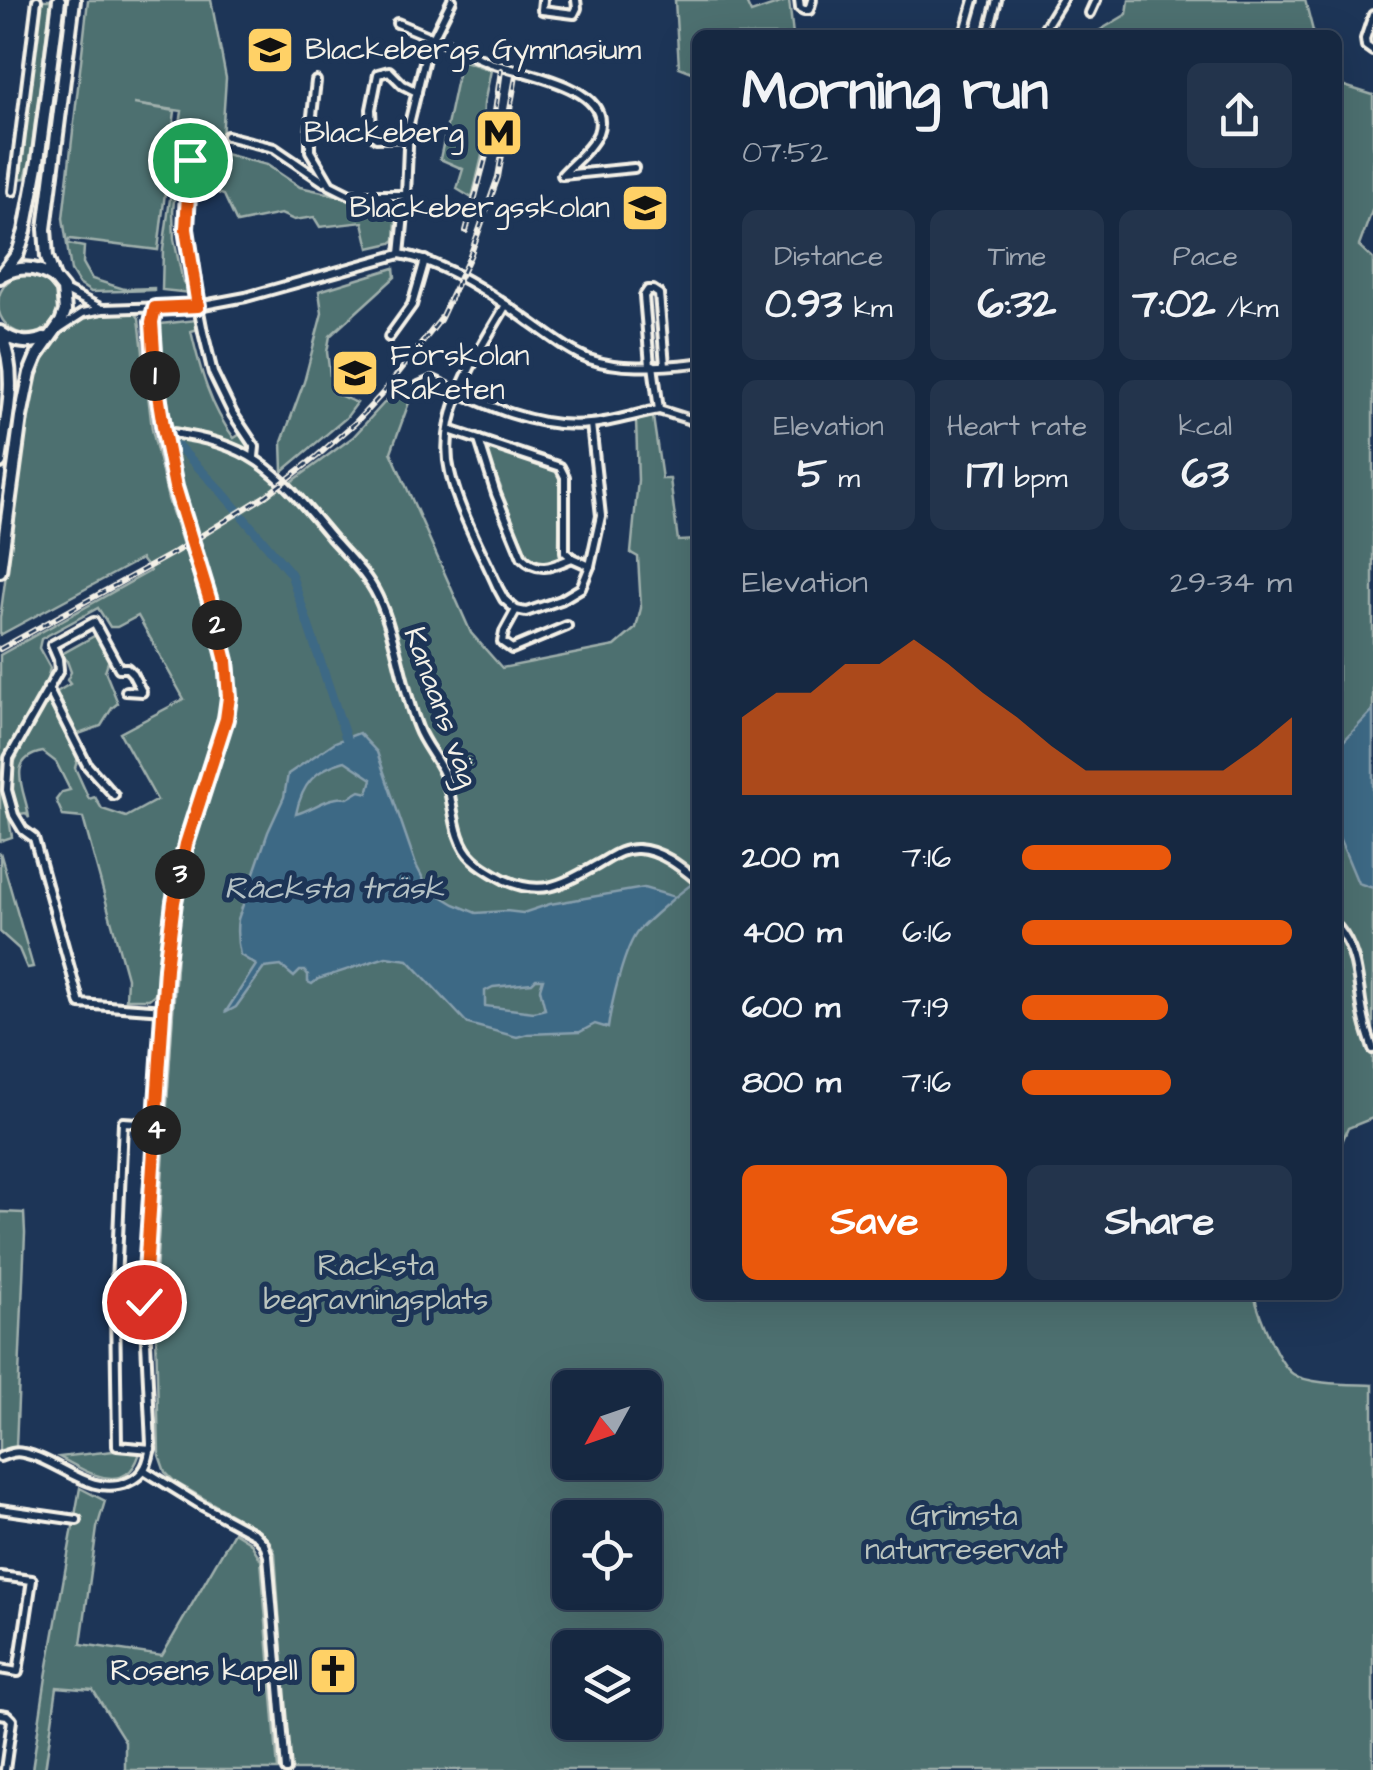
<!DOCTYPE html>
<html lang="en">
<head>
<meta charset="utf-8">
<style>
  :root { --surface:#162841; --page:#23344c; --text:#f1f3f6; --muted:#9ea6b1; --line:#35445a; --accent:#ea580c }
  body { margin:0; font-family:"Architects Daughter",sans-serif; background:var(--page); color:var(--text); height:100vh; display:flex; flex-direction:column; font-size:38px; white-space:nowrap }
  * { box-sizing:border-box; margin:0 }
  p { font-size:32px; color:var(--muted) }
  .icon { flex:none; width:55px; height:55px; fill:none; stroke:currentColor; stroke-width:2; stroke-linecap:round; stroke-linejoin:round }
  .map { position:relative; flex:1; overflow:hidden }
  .panel { position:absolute; left:692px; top:30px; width:650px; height:1270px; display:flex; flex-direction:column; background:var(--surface); border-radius:15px; box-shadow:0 10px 40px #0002,0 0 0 2px var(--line) }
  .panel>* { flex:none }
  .needle { width:65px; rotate:230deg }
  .fabs { position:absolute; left:552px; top:1370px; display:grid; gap:20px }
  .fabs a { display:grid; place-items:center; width:110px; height:110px; border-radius:15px; background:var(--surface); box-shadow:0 10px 40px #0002,0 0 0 2px var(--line); font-size:50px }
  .pin { position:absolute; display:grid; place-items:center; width:85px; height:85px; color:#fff; margin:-42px; border:5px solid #fff; border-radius:50%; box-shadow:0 2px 10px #0007 }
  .km { position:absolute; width:50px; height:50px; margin:-25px; border-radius:50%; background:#222; color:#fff; font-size:28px; line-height:50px; text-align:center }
  .round { display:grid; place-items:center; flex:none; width:105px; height:105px; border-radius:15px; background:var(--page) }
  .summary { display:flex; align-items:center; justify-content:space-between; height:170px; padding:0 50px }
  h1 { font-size:55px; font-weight:700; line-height:75px }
  .stats { display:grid; grid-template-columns:repeat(3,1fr); gap:15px; height:170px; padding:10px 50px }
  .stats div { display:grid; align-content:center; border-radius:15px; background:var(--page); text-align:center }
  .stats b { font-size:42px; font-weight:700 }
  .stats small { font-size:28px; font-weight:400 }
  .stats p { font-size:28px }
  .chart { height:280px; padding:20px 50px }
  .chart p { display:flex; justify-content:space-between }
  .chart svg { width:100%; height:180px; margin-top:10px; fill:var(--accent); opacity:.7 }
  .cta { display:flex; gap:20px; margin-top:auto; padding:20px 50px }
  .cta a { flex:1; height:115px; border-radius:15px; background:var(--accent); color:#fff; font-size:40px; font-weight:700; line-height:115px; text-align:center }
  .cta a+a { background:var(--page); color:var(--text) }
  ul { padding:0 50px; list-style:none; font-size:32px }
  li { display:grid; grid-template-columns:160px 120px 1fr; align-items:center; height:75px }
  li i { height:25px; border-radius:12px; background:var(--accent) }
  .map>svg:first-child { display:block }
  .green { fill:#4d6f70; stroke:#a0b0ac; stroke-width:2.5; fill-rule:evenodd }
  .water { fill:#3e6985; stroke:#879fad; stroke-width:2.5; fill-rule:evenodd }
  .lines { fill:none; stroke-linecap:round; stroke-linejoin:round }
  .stream { stroke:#879fad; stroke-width:2.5 }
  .canal { stroke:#3e6985; stroke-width:9 }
  .minor-casing { stroke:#f4f1e8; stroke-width:14 }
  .secondary-casing { stroke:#f4f1e8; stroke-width:18 }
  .minor { stroke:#1d3557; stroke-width:6 }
  .secondary { stroke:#1d3557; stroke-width:10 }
  .rail-casing { stroke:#f4f1e8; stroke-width:6 }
  .rail { stroke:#1d3557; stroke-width:2.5; stroke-dasharray:8; stroke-linecap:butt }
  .route-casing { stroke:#fff; stroke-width:20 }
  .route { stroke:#ea580c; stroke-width:12 }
  .labels { text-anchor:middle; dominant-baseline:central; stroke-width:10; stroke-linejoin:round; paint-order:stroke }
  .poi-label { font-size:30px; fill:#f4f1e8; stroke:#1d3557; text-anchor:end }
  .street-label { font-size:30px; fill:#f4f1e8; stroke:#1d3557 }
  .park-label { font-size:30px; fill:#bac4be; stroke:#1d3557 }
  .water-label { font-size:32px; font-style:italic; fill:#b4c1c5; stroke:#1d3557 }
</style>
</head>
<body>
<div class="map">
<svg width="1373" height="1770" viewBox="0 0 1373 1770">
  <rect width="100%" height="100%" fill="#1d3557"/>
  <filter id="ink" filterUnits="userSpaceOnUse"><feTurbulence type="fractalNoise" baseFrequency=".01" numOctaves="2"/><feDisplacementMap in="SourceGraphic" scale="20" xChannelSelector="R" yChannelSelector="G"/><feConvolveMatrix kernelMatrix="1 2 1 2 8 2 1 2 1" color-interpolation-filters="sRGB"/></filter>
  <g filter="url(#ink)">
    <!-- green -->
    <g class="green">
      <path d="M39 0H51L30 161 25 178 17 179Z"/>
      <path d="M88 0H211L226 78 221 153 267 165 300 187 350 198 397 199 395 240 391 243 369 248 363 222 320 227 314 217 294 220 281 214 237 223 224 195 202 188 195 176 196 148 179 145 173 211 174 239 183 282 191 281V293L162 290 163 250 182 111 134 104 175 111 158 250 69 239 68 244 84 247 83 263 92 279 124 289 154 288V290L91 292 79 284 71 271 63 218Z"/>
      <path d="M675 0H745L751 13 789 0 793 35H698L697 74 679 67Z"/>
      <path d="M1129 0H1305L1314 35H1092L1127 14Z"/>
      <path d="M461 60 491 70 484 104 482 156 472 198 457 189 463 169 440 159Z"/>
      <path d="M1338 84 1373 95V208L1359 246 1373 259V1118L1348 1128 1338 1151Z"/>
      <path d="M394 268 395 277 330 336 327 352 332 392 357 403 346 418 283 471 282 442 304 382 322 313 319 291Z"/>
      <circle cx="28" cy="304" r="30"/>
      <path d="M134 312 139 318 152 429 168 499 220 657 222 685 220 709 179 840 167 895 156 993 149 999H126L127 978 83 818 63 816 56 800 62 792 70 790 56 762 43 752C3 759 27 794 29 818L26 813 19 814 12 791V767L45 701 49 702 76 750 78 757 75 768 89 799 95 797 102 809 126 817 157 800 120 733 184 699 138 616 117 627H110L98 608 41 639 39 648 50 668 47 680 6 755 2 775 12 837 0 841V655L150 571 141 559 0 635V618L33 377 52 344 80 317Z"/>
      <path d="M196 320 198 329 191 331C200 369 210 407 234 438L242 433 251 446 248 452 207 434 174 427 171 424 159 338 161 324Z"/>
      <path d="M395 391 411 397 391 452 471 633 502 668 615 646 636 628 641 608 638 557 631 553 638 480 636 420 653 417 662 479H670L678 541 697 540 698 1295H1254C1259 1314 1277 1363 1293 1374 1309 1385 1353 1384 1373 1385V1770H290L275 1553 270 1542 259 1530 175 1482 165 1472 159 1455 155 1289 180 906C186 865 198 827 211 787 221 758 233 728 235 697 237 658 223 621 211 585 196 538 180 492 170 444L175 438C209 442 262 461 286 486L353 437ZM570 1388H645V1462H570ZM570 1518H645V1592H570ZM570 1648H645V1722H570Z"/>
      <path d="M487 444 557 471 560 479 559 546 562 560 546 566 523 556 500 493 501 488 484 447Z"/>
      <path d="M96 635 109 659 105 671 118 703 112 708 101 726 76 735 55 693 70 684 67 680 71 672 67 661 60 655Z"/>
      <path d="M0 852 33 967 27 968 19 949 0 932Z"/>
      <path d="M0 1212 24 1213 25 1233 16 1447 0 1452Z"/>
      <path d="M141 1448C130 1499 88 1473 59 1457Z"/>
      <path d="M80 1488 105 1501 97 1528 81 1644 162 1656 234 1532 250 1542 261 1560 278 1770H125V1741L93 1690 57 1687 45 1770H32L46 1677Z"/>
    </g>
    <!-- water -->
    <g class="water">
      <path d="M1373 710V888L1358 883 1338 835V747Z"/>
      <path d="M359 733 377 752 416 865 428 888 454 904 476 913 506 911 523 913 550 904 644 888 675 897C663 908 650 918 639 930 624 947 611 1005 608 1028L595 1024 580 1032 528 1034 517 1037 468 1024 408 960 386 957 318 979 312 984 308 982V975L305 971H300L294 977 281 966 264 968 236 1007 225 1013 256 965 240 955C237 942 236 932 238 919L268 832 284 797 288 774 335 742ZM345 761 372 779 368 793 360 791 348 798C331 794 312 810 296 814 302 784 315 769 345 761ZM536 979H543L540 989 545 1009 534 1012 485 1006V991L493 987 532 983Z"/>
    </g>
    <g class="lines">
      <!-- stream -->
      <path class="stream" d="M675 897 693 883"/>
      <!-- canal -->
      <path class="canal" d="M178 446 221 491 291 574 346 738"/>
      <!-- minor casing -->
      <g class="minor-casing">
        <g id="minor">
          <path d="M452 0 433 38C453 46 472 56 491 63 519 73 615 86 598 133 592 148 573 163 562 175L634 168"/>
          <path d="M543 0 542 10 574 14 577 8 576 0"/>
          <path d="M799 0 800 8 804 10H809L812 0"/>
          <path d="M1090 13 1096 0"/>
          <path d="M1373 15 1365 39 1366 46 1373 51"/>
          <path d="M397 23 433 38 425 58 409 124 406 195 400 254"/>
          <path d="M1041 34 1062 0"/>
          <path d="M964 35 974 0"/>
          <path d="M988 35 997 0"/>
          <path d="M316 81 310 133V151L330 185 350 195H406"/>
          <path d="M227 136 274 148 324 182"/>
          <path d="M408 137 376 138 372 133 371 109 378 74 389 71 403 85 417 92"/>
          <path d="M190 160 186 229 187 249 203 332 213 373 233 414 255 447 254 457"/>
          <path d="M13 191 37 0"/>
          <path d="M64 290 102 309"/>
          <path d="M506 305C478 353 436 414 450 472 459 512 482 551 498 588L504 599 516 610 526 612 561 600 581 588 590 566 601 516 591 424"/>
          <path d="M60 328 83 313 103 309 198 306 246 297 400 254C445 262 493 295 530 322 549 335 568 351 589 359 623 371 662 366 698 363"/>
          <path d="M389 337 412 305 425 260"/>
          <path d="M650 365 644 296 648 290H653L659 294 665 365"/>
          <path d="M653 365 659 410 694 421 698 426"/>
          <path d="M419 386 433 380C481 403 536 430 590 424 613 422 636 414 659 410"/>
          <path d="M449 430 560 467 565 477V552L572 558 590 566"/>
          <path d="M164 432C255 443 275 470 331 537 347 555 367 574 378 597 397 638 401 685 418 728 424 744 437 758 444 774 455 800 451 839 473 859 482 868 494 874 505 880 543 897 562 884 597 865 610 858 622 848 638 849 661 850 681 867 698 881"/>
          <path d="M479 440 496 494 522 557C539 574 553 566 572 558"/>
          <path d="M516 610 504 632 502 642 512 649 567 626"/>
          <path d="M48 688 87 765 114 795"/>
          <path d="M126 691 142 692 132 673 127 668H119L94 622 52 645 58 659 59 670 9 758 7 790 14 815 23 830 34 838 80 1004 165 1010"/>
          <path d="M1338 928C1360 954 1357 987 1364 1018 1366 1029 1370 1039 1373 1049"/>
          <path d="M139 1123 123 1122 115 1307 117 1446 151 1449"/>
          <path d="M0 1457C8 1454 14 1451 23 1453 58 1459 90 1498 128 1482 145 1475 149 1462 151 1444L144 1301 167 968 174 903 186 843 226 719 229 697V670L216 621 175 487 164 432 156 383 152 322 155 308"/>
          <path d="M144 1470 199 1504 255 1534 264 1544 268 1556 286 1770"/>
          <path d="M0 1509 77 1520"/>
          <path d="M0 1576 32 1580 18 1672 0 1669"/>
          <path d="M0 1714 7 1715 12 1720 5 1770"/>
        </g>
      </g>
      <!-- secondary casing -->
      <g class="secondary-casing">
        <g id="secondary">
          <path d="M4 274C22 265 38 267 54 278"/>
          <path d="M0 277 18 253 25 231 38 161 59 0"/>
          <path d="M0 332C19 377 6 416 0 462"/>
          <path d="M1 333C16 343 29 345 46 338"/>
          <path d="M0 571 21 417 30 373 37 356 61 322 65 311 63 289 54 278 47 257 45 229 74 0"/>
        </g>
      </g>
      <!-- minor -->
      <use href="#minor" class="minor"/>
      <!-- secondary -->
      <use href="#secondary" class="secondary"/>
      <!-- rail casing -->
      <g class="rail-casing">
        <g id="rail">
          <path d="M466 231 492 133 501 70"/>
          <path d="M0 649 175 552 267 495 316 457 355 423 382 394 440 320 470 256 498 177 516 76"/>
        </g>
      </g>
      <!-- rail -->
      <use href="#rail" class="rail"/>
    </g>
  </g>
  <g class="lines" filter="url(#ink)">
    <!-- route casing -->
    <g class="route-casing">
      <path id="route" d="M144 1302 166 968 174 902 186 844 226 719 229 697 226 661 216 621 175 487 164 432 156 382 152 322 155 308 198 306 186 229 190 160"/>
    </g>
    <!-- route -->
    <use href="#route" class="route"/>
  </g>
  <!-- icons -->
  <defs>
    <g id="school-square" transform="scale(2.5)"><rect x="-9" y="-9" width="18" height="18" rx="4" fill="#ffd166" stroke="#1d3557"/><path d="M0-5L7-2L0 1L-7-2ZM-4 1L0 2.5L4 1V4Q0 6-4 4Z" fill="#111"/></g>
    <g id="metro-square" transform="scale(2.5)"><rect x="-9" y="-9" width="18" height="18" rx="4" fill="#ffd166" stroke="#1d3557"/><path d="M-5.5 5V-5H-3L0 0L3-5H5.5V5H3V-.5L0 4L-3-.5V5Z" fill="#111"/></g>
    <g id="church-square" transform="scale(2.5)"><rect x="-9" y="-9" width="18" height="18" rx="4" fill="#ffd166" stroke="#1d3557"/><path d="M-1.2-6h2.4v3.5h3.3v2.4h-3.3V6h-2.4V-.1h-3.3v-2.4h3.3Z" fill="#111"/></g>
  </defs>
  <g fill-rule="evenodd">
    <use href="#school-square" x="270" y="50"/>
    <use href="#metro-square" x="499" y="133"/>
    <use href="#school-square" x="645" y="208"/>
    <use href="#school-square" x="355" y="373"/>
    <use href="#church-square" x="333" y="1671"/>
  </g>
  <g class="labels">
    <!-- poi labels -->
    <g class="poi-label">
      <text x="305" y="50" text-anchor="start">Blackebergs Gymnasium</text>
      <text x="464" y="133">Blackeberg</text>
      <text x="610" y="208">Blackebergsskolan</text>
      <text x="390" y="356" text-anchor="start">Förskolan<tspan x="390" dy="34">Raketen</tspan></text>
      <text x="298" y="1671">Rosens kapell</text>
    </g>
    <!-- street labels -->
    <g class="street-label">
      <text transform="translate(441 707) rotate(70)">Kanaans väg</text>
    </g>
    <!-- park labels -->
    <g class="park-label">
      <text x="376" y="1266">Råcksta<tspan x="376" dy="34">begravningsplats</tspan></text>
      <text x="964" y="1516">Grimsta<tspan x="964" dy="34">naturreservat</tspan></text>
    </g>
    <!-- water labels -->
    <g class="water-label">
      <text x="334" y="888">Råcksta träsk</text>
    </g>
  </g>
</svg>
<div class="fabs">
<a><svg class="needle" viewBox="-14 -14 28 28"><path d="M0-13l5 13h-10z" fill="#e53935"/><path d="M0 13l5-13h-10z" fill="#9ea6b1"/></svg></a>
<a><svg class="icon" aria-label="locate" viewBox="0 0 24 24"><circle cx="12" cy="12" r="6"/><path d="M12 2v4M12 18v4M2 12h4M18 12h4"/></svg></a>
<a><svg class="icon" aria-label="layers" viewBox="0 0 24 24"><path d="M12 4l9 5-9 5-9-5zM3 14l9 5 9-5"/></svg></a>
</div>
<div class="pin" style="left:190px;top:160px;background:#1e9e55"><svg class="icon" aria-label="arrive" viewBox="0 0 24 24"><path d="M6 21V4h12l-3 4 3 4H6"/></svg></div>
<div class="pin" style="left:144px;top:1302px;background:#d93025"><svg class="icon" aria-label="check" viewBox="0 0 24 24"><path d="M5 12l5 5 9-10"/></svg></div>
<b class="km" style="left:155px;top:376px">1</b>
<b class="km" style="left:217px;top:625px">2</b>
<b class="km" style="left:180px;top:874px">3</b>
<b class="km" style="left:156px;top:1130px">4</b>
<section class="panel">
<div class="summary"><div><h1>Morning run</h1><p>07:52</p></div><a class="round"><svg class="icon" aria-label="share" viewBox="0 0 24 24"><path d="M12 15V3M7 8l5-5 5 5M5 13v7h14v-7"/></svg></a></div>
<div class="stats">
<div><p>Distance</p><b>0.93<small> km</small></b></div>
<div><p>Time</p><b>6:32</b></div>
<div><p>Pace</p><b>7:02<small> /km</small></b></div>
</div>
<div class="stats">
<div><p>Elevation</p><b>5<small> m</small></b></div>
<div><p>Heart rate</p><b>171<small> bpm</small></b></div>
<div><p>kcal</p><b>63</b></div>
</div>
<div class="chart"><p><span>Elevation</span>29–34 m</p>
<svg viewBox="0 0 160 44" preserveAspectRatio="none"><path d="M0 44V25L10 19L20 19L30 12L40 12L50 6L60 12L70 19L80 25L90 32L100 38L110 38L120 38L130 38L140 38L150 32L160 25V44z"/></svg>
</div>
<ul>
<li><b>200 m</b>7:16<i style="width:55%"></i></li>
<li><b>400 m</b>6:16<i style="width:100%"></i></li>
<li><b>600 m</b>7:19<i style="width:54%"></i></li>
<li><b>800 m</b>7:16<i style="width:55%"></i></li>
</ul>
<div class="cta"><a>Save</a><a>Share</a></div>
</section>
</div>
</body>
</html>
